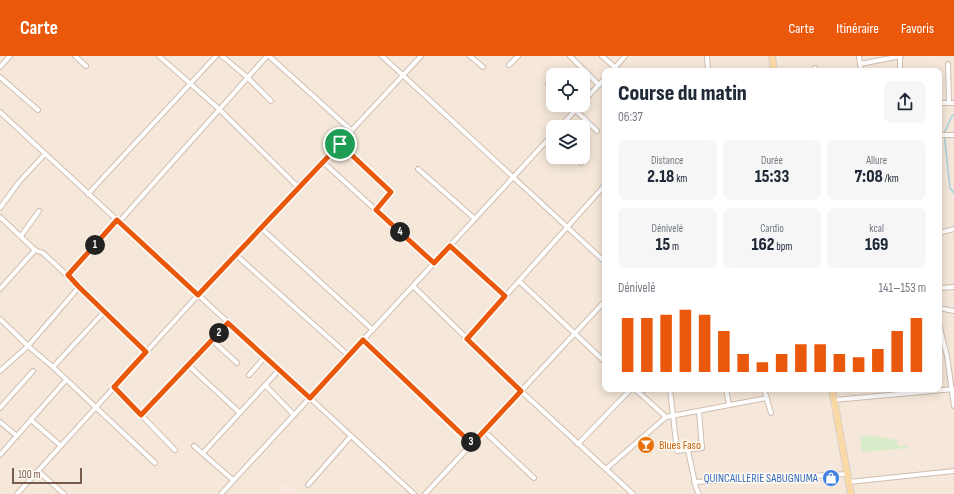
<!DOCTYPE html>
<html lang="fr">
<head>
<meta charset="utf-8">
<style>
  :root { --surface:#fff; --page:#f6f6f7; --text:#1f2937; --muted:#747a83; --accent:#ea580c }
  body { margin:0; font-family:"Sofia Sans Condensed",sans-serif; background:var(--page); color:var(--text); height:100vh; display:flex; flex-direction:column; font-size:15px; white-space:nowrap }
  * { box-sizing:border-box; margin:0 }
  p { font-size:13px; color:var(--muted) }
  .icon { flex:none; width:22px; height:22px; fill:none; stroke:currentColor; stroke-width:2; stroke-linecap:round; stroke-linejoin:round }
  .map { position:relative; flex:1; overflow:hidden }
  .panel { position:absolute; left:602px; top:12px; width:340px; height:324px; display:flex; flex-direction:column; background:var(--surface); border-radius:8px; box-shadow:0 2px 10px #0003 }
  .panel>* { flex:none }
  .tools { position:absolute; left:546px; top:12px; display:grid; gap:8px }
  .tools a { display:grid; place-items:center; width:44px; height:44px; border-radius:8px; background:var(--surface); box-shadow:0 2px 10px #0003; font-size:20px }
  .scale { position:absolute; left:12px; bottom:10px; width:70px; box-sizing:border-box; padding-left:4px; border:2px solid #7a5c4d; border-top:0; font-size:11px; line-height:14px; white-space:nowrap; color:#7a5c4d; -webkit-text-stroke:3px #fffaf3; paint-order:stroke }
  .pin { position:absolute; display:grid; place-items:center; width:34px; height:34px; color:#fff; margin:-17px; border:2px solid #fff; border-radius:50%; box-shadow:0 1px 4px #0007 }
  .km { position:absolute; width:20px; height:20px; margin:-10px; border-radius:50%; background:#222; color:#fff; font-size:11px; line-height:20px; text-align:center }
  .round { display:grid; place-items:center; flex:none; width:42px; height:42px; border-radius:8px; background:var(--page) }
  .head { display:flex; align-items:center; justify-content:space-between; height:68px; padding:0 16px }
  h1 { font-size:22px; font-weight:800; line-height:30px }
  .metrics { display:grid; grid-template-columns:repeat(3,1fr); gap:6px; height:68px; padding:4px 16px }
  .metrics div { display:grid; align-content:center; border-radius:8px; background:var(--page); text-align:center }
  .metrics b { font-size:17px; font-weight:800 }
  .metrics small { font-size:11px; font-weight:400 }
  .metrics p { font-size:11px }
  .chart { height:112px; padding:8px 16px }
  .chart p { display:flex; justify-content:space-between }
  .chart svg { width:100%; height:72px; margin-top:4px; stroke:var(--accent); stroke-width:6 }
  header { display:flex; align-items:center; gap:24px; box-sizing:border-box; height:56px; padding:0 20px; background:var(--accent); color:#fff }
  header strong { font-size:19px }
  nav { display:flex; gap:22px; margin-inline-start:auto; font-size:14px }
  .map>svg:first-child { display:block }
  .residential { fill:#f5e8da; fill-rule:evenodd }
  .commercial { fill:#fde8e0 }
  .green { fill:#d8ecc9 }
  .lines { fill:none; stroke-linecap:round; stroke-linejoin:round }
  .stream { stroke:#a5d3da; stroke-width:1.5 }
  .minor-casing { stroke:#d1beb0; stroke-width:6 }
  .primary-casing { stroke:#dad1cd; stroke-width:8 }
  .minor { stroke:#fff; stroke-width:4 }
  .primary { stroke:#fbd9a5; stroke-width:6 }
  .route-casing { stroke:#fff; stroke-width:8 }
  .route { stroke:#ea580c; stroke-width:5 }
  .labels { text-anchor:middle; dominant-baseline:central; stroke-width:3; stroke-linejoin:round; paint-order:stroke }
  .food-label { font-size:12px; fill:#c56008; stroke:#fffaf3; text-anchor:start }
  .shop-label { font-size:12px; fill:#366cbe; stroke:#fffaf3; text-anchor:end }
</style>
</head>
<body>
<header>
<strong>Carte</strong>
<nav><a>Carte</a><a>Itinéraire</a><a>Favoris</a></nav>
</header>
<div class="map">
<svg width="954" height="438" viewBox="0 0 954 438">
  <rect width="100%" height="100%" fill="#fdf6ec"/>
  <!-- residential -->
  <path class="residential" d="M0 0H954V438H0ZM605 15H939V333H605ZM553 19H583V49H553ZM553 71H583V101H553Z"/>
  <!-- commercial -->
  <path class="commercial" d="M285 428 298 438H277Z"/>
  <!-- green -->
  <path class="green" d="M868 379 897 384 898 390H908V392L862 396 860 381Z"/>
  <g class="lines">
    <!-- stream -->
    <path class="stream" d="M954 59 952 60 944 77 950 132 954 137"/>
    <!-- minor casing -->
    <g class="minor-casing">
      <g id="minor">
        <path d="M75 0 86 10"/>
        <path d="M159 0 219 53 299 132"/>
        <path d="M222 0 247 21 271 45"/>
        <path d="M269 0 352 75"/>
        <path d="M382 0 605 206"/>
        <path d="M470 0 483 11"/>
        <path d="M570 0 599 29"/>
        <path d="M602 0 619 15"/>
        <path d="M707 0 708 15"/>
        <path d="M859 0 861 15"/>
        <path d="M900 0V15"/>
        <path d="M860 8 901 0"/>
        <path d="M948 8 949 47"/>
        <path d="M509 9 518 0"/>
        <path d="M0 11 10 0"/>
        <path d="M815 12 816 15"/>
        <path d="M612 15 625 0"/>
        <path d="M0 21 38 54"/>
        <path d="M548 28 553 33"/>
        <path d="M583 46 605 22"/>
        <path d="M939 47H954"/>
        <path d="M570 49 597 75"/>
        <path d="M0 56 414 438"/>
        <path d="M560 71 580 49"/>
        <path d="M939 79H954"/>
        <path d="M340 88 391 136 376 154"/>
        <path d="M575 101 581 107"/>
        <path d="M323 106 434 207"/>
        <path d="M418 113 475 163"/>
        <path d="M88 138 216 0"/>
        <path d="M0 152 19 126 45 98"/>
        <path d="M0 161 35 194 43 197 56 209 79 231 147 296"/>
        <path d="M119 166 267 0"/>
        <path d="M261 172 373 274"/>
        <path d="M939 177 954 173"/>
        <path d="M21 180 39 155"/>
        <path d="M450 190 505 241"/>
        <path d="M236 199 349 300"/>
        <path d="M68 219 117 164"/>
        <path d="M519 225 605 306"/>
        <path d="M413 230 521 335 633 438"/>
        <path d="M939 232 954 231"/>
        <path d="M0 233 35 194"/>
        <path d="M939 252 954 255"/>
        <path d="M0 263 28 290 53 311 155 407"/>
        <path d="M939 268 947 300 954 350"/>
        <path d="M467 283 605 129"/>
        <path d="M212 284 237 307"/>
        <path d="M363 284 472 387"/>
        <path d="M188 309 240 357"/>
        <path d="M53 311 104 256"/>
        <path d="M0 315 28 290 79 231"/>
        <path d="M249 319 265 301"/>
        <path d="M266 330 294 359"/>
        <path d="M114 331 175 394"/>
        <path d="M635 333 666 361"/>
        <path d="M670 333 677 395 702 392 699 355"/>
        <path d="M726 333 729 349"/>
        <path d="M764 333 771 357"/>
        <path d="M637 335 647 333"/>
        <path d="M834 344 954 333"/>
        <path d="M0 352 33 315"/>
        <path d="M141 359 228 267"/>
        <path d="M31 364 61 390"/>
        <path d="M0 366 17 380"/>
        <path d="M484 375 534 422"/>
        <path d="M578 388 631 333"/>
        <path d="M194 390 233 424"/>
        <path d="M688 394 696 432 699 438"/>
        <path d="M203 397 279 314"/>
        <path d="M0 399 66 324"/>
        <path d="M606 413 666 361 767 342"/>
        <path d="M38 415 64 438"/>
        <path d="M694 426 848 418"/>
        <path d="M849 426 954 415"/>
        <path d="M308 429 351 380"/>
        <path d="M17 438 198 239 421 0"/>
        <path d="M221 438 553 78"/>
        <path d="M425 438 605 245"/>
      </g>
    </g>
    <!-- primary casing -->
    <g class="primary-casing">
      <g id="primary">
        <path d="M772 0 774 15"/>
        <path d="M832 333 851 438"/>
      </g>
    </g>
    <!-- minor -->
    <use href="#minor" class="minor"/>
    <!-- primary -->
    <use href="#primary" class="primary"/>
  </g>
  <g class="lines">
    <!-- route casing -->
    <g class="route-casing">
      <path id="route" d="M340 88 391 136 376 154 434 207 450 190 505 240 467 283 521 335 472 388 363 284 310 342 228 267 141 359 114 331 146 296 79 231 68 219 117 164 198 239Z"/>
    </g>
    <!-- route -->
    <use href="#route" class="route"/>
  </g>
  <!-- icons -->
  <defs>
    <g id="bar-disc" transform="scale(0.9)"><circle r="9.5" fill="#e8710a" stroke="#fffaf3"/><path d="M-6-5H6L.8 .8V4.5H3.5V6h-7V4.5H-.8V.8Z" fill="#fff"/></g>
    <g id="shop-disc" transform="scale(0.9)"><circle r="9.5" fill="#3f7fe0" stroke="#fffaf3"/><path d="M-5-2.5h2.3a2.7 3.5 0 0 1 5.4 0H5L5.5 6h-11ZM-1.5-2.5h3a1.5 2.3 0 0 0-3 0Z" fill="#fff"/></g>
  </defs>
  <g fill-rule="evenodd">
    <use href="#bar-disc" x="646" y="389"/>
    <use href="#shop-disc" x="831" y="422"/>
  </g>
  <g class="labels">
    <!-- food labels -->
    <g class="food-label">
      <text x="659" y="389">Blues Faso</text>
    </g>
    <!-- shop labels -->
    <g class="shop-label">
      <text x="818" y="422">QUINCAILLERIE SABUGNUMA</text>
    </g>
  </g>
</svg>
<div class="tools">
<a><svg class="icon" aria-label="locate" viewBox="0 0 24 24"><circle cx="12" cy="12" r="6"/><path d="M12 2v4M12 18v4M2 12h4M18 12h4"/></svg></a>
<a><svg class="icon" aria-label="layers" viewBox="0 0 24 24"><path d="M12 4l9 5-9 5-9-5zM3 14l9 5 9-5"/></svg></a>
</div>
<div class="scale">100 m</div>
<div class="pin" style="left:340px;top:88px;background:#1e9e55"><svg class="icon" aria-label="arrive" viewBox="0 0 24 24"><path d="M6 21V4h12l-3 4 3 4H6"/></svg></div>
<b class="km" style="left:95px;top:189px">1</b>
<b class="km" style="left:219px;top:277px">2</b>
<b class="km" style="left:471px;top:386px">3</b>
<b class="km" style="left:400px;top:176px">4</b>
<section class="panel">
<div class="head"><div><h1>Course du matin</h1><p>06:37</p></div><a class="round"><svg class="icon" aria-label="share" viewBox="0 0 24 24"><path d="M12 15V3M7 8l5-5 5 5M5 13v7h14v-7"/></svg></a></div>
<div class="metrics">
<div><p>Distance</p><b>2.18<small> km</small></b></div>
<div><p>Durée</p><b>15:33</b></div>
<div><p>Allure</p><b>7:08<small> /km</small></b></div>
</div>
<div class="metrics">
<div><p>Dénivelé</p><b>15<small> m</small></b></div>
<div><p>Cardio</p><b>162<small> bpm</small></b></div>
<div><p>kcal</p><b>169</b></div>
</div>
<div class="chart"><p><span>Dénivelé</span>141–153 m</p>
<svg viewBox="0 0 160 44" preserveAspectRatio="none"><path d="M5 44V11M15 44V11M25 44V9M35 44V6M45 44V9M55 44V19M65 44V33M75 44V38M85 44V33M95 44V27M105 44V27M115 44V33M125 44V35M135 44V30M145 44V19M155 44V11"/></svg>
</div>
</section>
</div>
</body>
</html>
